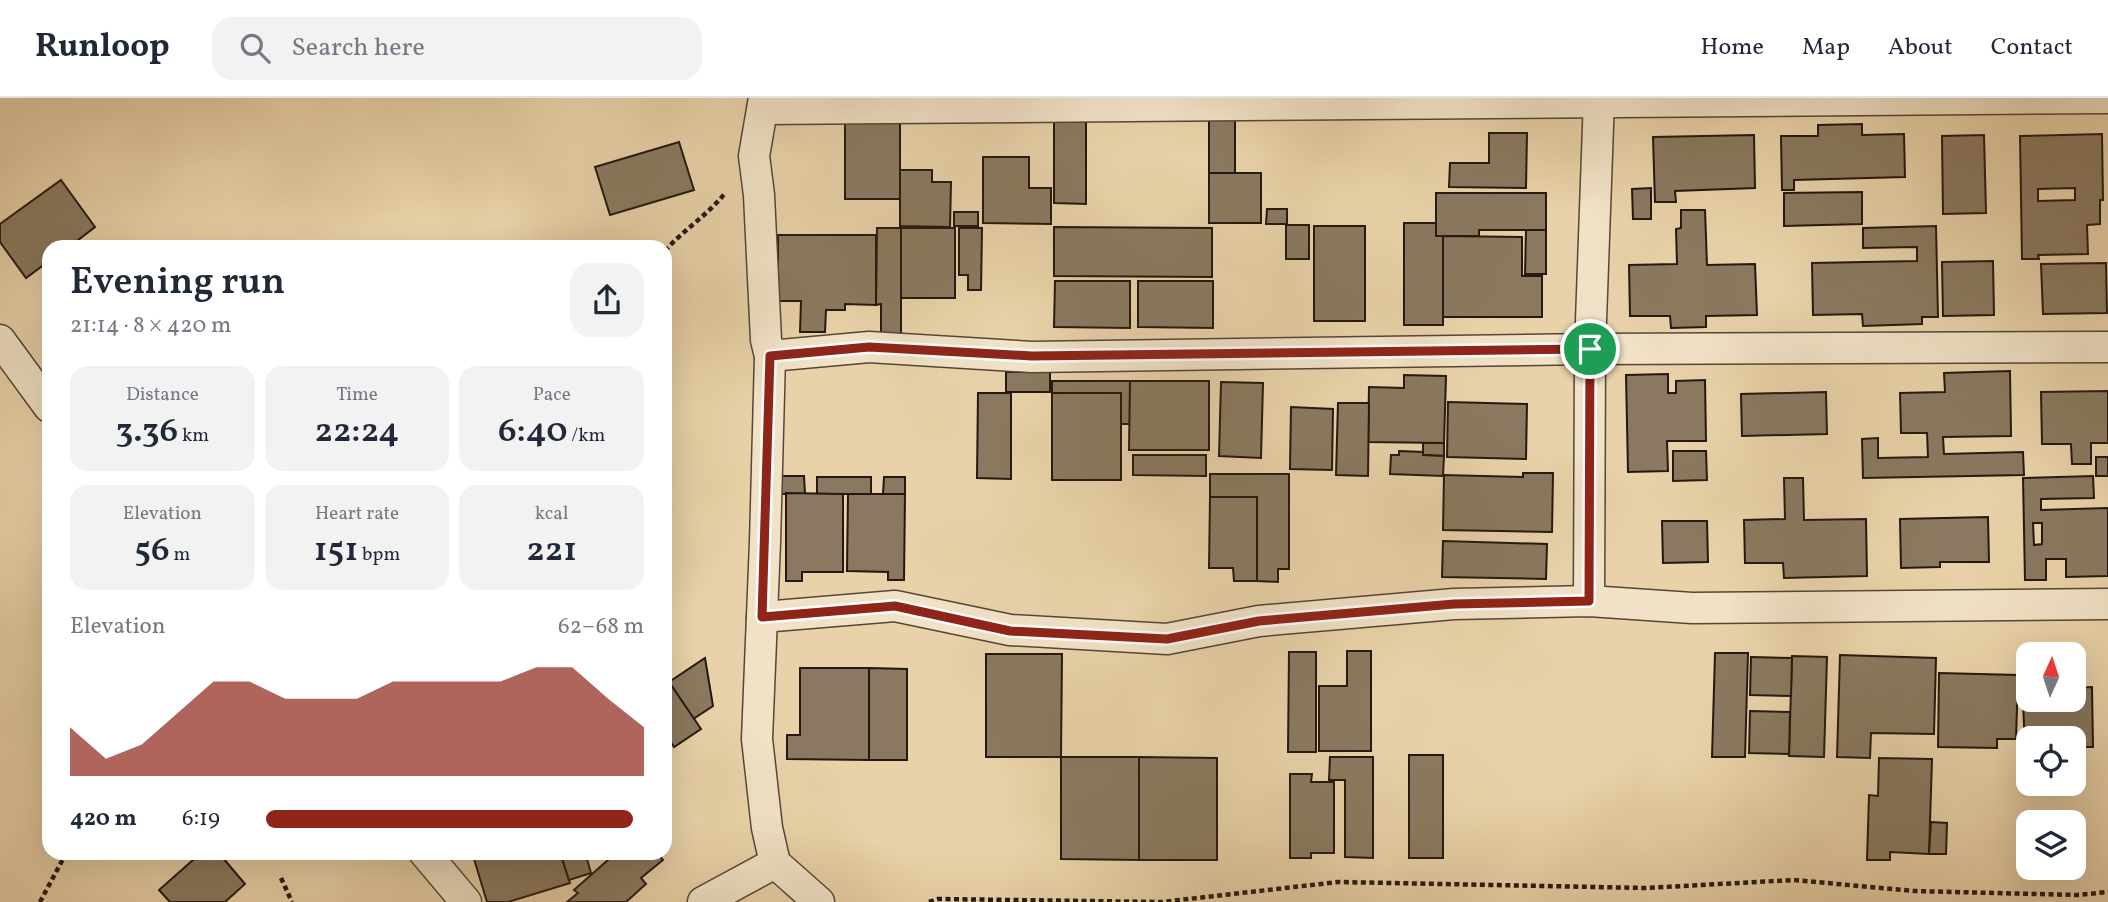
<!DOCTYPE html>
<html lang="en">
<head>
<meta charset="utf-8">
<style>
  :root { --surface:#fff; --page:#f2f2f3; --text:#1f2937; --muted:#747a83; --line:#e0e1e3; --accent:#8f2418 }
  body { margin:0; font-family:Vollkorn,serif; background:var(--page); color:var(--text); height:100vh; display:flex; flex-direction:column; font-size:26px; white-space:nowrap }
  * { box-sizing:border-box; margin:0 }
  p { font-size:23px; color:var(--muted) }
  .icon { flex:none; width:38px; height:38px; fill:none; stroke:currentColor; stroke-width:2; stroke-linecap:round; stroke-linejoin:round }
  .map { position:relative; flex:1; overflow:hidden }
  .panel { position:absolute; left:42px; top:142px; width:630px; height:620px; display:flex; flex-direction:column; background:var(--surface); border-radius:21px; box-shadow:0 7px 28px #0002 }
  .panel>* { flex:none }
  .needle { width:46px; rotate:3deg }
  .buttons { position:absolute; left:2016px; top:544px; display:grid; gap:14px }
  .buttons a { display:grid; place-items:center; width:70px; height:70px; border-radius:14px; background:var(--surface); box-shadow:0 7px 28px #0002; font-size:35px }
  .pin { position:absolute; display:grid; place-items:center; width:60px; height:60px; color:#fff; margin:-30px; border:4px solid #fff; border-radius:50%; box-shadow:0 2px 7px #0007 }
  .round { display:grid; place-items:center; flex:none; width:74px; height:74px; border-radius:21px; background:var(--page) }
  .summary { display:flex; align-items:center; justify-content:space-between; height:119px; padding:0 28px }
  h1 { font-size:38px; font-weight:600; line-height:52px }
  .figures { display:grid; grid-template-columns:repeat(3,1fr); gap:10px; height:119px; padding:7px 28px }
  .figures div { display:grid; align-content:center; border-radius:18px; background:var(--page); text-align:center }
  .figures b { font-size:35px; font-weight:600 }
  .figures small { font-size:19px; font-weight:400 }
  .figures p { font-size:19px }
  .chart { height:196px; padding:14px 28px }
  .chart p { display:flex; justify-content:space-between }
  .chart svg { width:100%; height:126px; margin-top:7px; fill:var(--accent); opacity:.7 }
  ul { padding:0 28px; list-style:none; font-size:23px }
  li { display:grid; grid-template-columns:112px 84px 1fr; align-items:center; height:52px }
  li i { height:18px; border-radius:9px; background:var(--accent) }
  header { display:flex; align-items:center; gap:42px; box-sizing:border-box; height:98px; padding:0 35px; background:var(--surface); border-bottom:2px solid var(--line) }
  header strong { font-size:33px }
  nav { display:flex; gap:38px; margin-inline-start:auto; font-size:24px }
  .search { width:490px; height:63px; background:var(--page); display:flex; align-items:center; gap:18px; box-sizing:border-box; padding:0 24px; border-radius:21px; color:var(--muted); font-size:26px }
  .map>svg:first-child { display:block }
  .building { fill:#8a7960; stroke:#241810; stroke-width:2; fill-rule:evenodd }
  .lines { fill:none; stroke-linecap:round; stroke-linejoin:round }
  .street-casing { stroke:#554636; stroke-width:33 }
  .path { stroke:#241810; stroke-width:4.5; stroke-dasharray:5 3.5; stroke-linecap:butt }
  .street { stroke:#f1e2c7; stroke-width:30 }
  .route-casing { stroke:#fff; stroke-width:14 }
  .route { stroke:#8f2418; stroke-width:9 }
</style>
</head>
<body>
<header>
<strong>Runloop</strong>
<div class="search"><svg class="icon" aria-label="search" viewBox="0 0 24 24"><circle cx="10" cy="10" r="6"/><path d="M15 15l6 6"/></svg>Search here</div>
<nav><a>Home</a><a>Map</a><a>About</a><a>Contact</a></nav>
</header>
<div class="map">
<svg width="2108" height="804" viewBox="0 0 2108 804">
  <rect width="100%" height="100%" fill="#e9d2a9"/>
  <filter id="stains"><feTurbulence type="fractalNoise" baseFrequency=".00286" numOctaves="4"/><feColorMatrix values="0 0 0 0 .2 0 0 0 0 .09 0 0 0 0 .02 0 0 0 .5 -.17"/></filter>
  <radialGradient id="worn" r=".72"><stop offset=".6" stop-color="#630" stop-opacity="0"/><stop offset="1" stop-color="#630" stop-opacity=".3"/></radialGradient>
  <!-- building -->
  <g class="building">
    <rect x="1209" y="21" width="26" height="54"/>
    <path d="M1054 24H1086V106L1054 105Z"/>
    <rect x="845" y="25" width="55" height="76"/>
    <path d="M1862 26V37L1904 36 1905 79 1794 82V92H1782L1781 38H1818V27Z"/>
    <path d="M1489 35H1527L1526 90 1449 89 1450 65H1489Z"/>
    <path d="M2102 36 2103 102H2100V126L2087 127 2088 156 2038 157 2039 161H2022L2020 38ZM2075 90V102L2038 103V91Z"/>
    <path d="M1754 37 1755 90 1675 93 1676 104H1655L1653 39Z"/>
    <path d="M1984 37 1986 115 1943 116 1942 38Z"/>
    <path d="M679 44 694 92 610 117 595 69Z"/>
    <path d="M983 59H1029V90H1051V126L983 125Z"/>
    <path d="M900 72H932V84H951L950 129 900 128Z"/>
    <rect x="1209" y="75" width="52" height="50"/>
    <path d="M61 82 95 129 69 149H49V163L26 180 0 144V126Z"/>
    <path d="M1651 90V121H1633L1632 91Z"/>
    <path d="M1862 94V126L1784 128V95Z"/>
    <path d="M1436 95H1546V132H1479V138H1436Z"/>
    <path d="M1267 111H1287V126H1266Z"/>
    <path d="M1681 112H1705L1707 167 1755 166 1757 217 1706 218V229L1671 230 1670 218H1630L1629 167 1677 166 1676 131 1681 130Z"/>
    <rect x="954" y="114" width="24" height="14"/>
    <path d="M1404 125H1436V138H1443V227H1404Z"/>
    <rect x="1286" y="127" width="23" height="34"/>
    <rect x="1314" y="128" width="51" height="95"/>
    <path d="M1936 128 1938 219H1922V226L1863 228 1862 216 1813 217 1812 165 1917 163V149L1863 150V130Z"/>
    <path d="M1054 129 1212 130V179L1054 178Z"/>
    <path d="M877 130H901V237L881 238V206L876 207Z"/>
    <rect x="901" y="130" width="54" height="70"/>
    <path d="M959 130H982L981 192H968V177H959Z"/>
    <path d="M1526 132H1546V176H1525Z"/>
    <path d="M778 137H876V207L845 206V212H826L825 234H800L801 203H778Z"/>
    <path d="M1443 138 1522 139V178H1542V219H1443Z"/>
    <path d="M1993 163 1994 217 1943 218 1942 164Z"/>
    <path d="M2106 165 2107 215 2043 216 2041 166Z"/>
    <path d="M1055 183H1130V230L1054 229Z"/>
    <path d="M1138 183H1213V230L1138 229Z"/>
    <path d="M2010 273 2011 338 1943 339 1944 356 2023 354 2024 377 1863 380 1862 341 1878 340V360L1928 359 1927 335H1901L1900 295 1945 294 1944 275Z"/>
    <rect x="1006" y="274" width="44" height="20"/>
    <path d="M1668 276V295H1676V283L1705 282 1706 343H1667L1668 373 1628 374 1626 277Z"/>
    <path d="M1404 277 1446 278 1444 345 1368 344 1369 289 1404 290Z"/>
    <path d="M1052 283H1130V326H1121V295H1052Z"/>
    <path d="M1130 283H1209V352H1129Z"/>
    <path d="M1221 284 1263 285 1261 360 1219 358Z"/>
    <path d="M2108 293V345H2091V366H2072L2071 346H2042L2041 294Z"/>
    <path d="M1826 294 1827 336 1742 338 1741 296Z"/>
    <path d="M978 295H1011V381L977 380Z"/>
    <rect x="1052" y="295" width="69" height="87"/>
    <path d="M1448 304 1527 306 1526 361 1447 359Z"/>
    <path d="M1338 305H1369L1368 378 1336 377Z"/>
    <path d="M1291 309 1333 311 1332 372 1290 371Z"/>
    <path d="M1423 345H1444V358L1423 357Z"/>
    <path d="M1399 353 1423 354V357L1444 358 1443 378 1390 376 1391 357H1399Z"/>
    <path d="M1673 353H1706L1707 382 1673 383Z"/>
    <path d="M1133 357H1206V378L1133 377Z"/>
    <rect x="2096" y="359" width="12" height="19"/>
    <path d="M1523 375H1553L1552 434 1443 432 1444 377 1523 379Z"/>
    <path d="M1210 376H1289V471H1278V484L1257 483V399H1210Z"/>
    <path d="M782 378H804L805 396H781Z"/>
    <path d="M2093 378 2094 400 2041 401V412L2108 410V478L2066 479V461H2046V482H2025L2023 380ZM2033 425H2042V446L2034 447Z"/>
    <rect x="817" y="379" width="54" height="17"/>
    <path d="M884 379H905V396H883Z"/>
    <path d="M1784 380H1803L1804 422 1866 421 1867 478 1784 480 1783 465H1745L1744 422 1785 421Z"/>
    <path d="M786 395 843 396V474H802V483H786Z"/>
    <path d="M848 396H905L904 482H888V474L847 473Z"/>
    <path d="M1210 399H1257V483H1234L1233 470H1209Z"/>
    <path d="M1988 419 1989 464H1940V469L1901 470 1900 421Z"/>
    <path d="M1662 423H1707L1708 464 1663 465Z"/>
    <path d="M1443 443 1547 446 1546 481 1442 479Z"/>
    <path d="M1347 553H1371V653H1319V588H1347Z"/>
    <path d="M1289 554H1316V654H1288Z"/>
    <path d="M1715 555H1748L1745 659H1712Z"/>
    <path d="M986 556H1062L1061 659H986Z"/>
    <path d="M1840 557 1936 560 1934 636 1871 635 1870 660 1837 659Z"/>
    <path d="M1792 558 1827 559 1824 659 1789 658Z"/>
    <path d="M1751 559 1792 560 1791 598 1750 597Z"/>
    <path d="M705 560 713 608 693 621 669 584Z"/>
    <path d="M800 570H869V662L787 661V637H800Z"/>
    <path d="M869 570 907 571V662H869Z"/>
    <path d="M1939 575 2018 577 2016 641H1997V650L1938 649Z"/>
    <path d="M669 584 701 631 674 649 665 635V586Z"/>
    <path d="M2092 589 2093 649H2074V640H2028V651H2025L2023 604 2074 602V590Z"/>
    <path d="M1750 613 1790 614 1789 656 1749 655Z"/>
    <rect x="1409" y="657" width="34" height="103"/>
    <path d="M1061 659H1139V762L1061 761Z"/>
    <path d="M1139 659 1217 660V762H1139Z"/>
    <path d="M1330 659H1373V760L1345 759V682H1329Z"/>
    <path d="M1879 660 1932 661 1929 756 1890 754V762H1867L1869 697 1878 698Z"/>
    <path d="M1290 676H1312L1311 684H1334V755H1311V760H1290Z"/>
    <path d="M1931 724 1947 725 1946 756H1929Z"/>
    <path d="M202 754H218L245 786 225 804H170L159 792Z"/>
    <path d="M497 754H560L570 785 508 804H487L474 761Z"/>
    <path d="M560 754H585L591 775 569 782Z"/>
    <path d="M617 754H622L624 757 627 754H656L663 762 641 780 646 786 626 804H567L578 795 574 792Z"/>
  </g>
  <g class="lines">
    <!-- street casing -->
    <g class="street-casing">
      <g id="street">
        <path d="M764 0 754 58 759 97 766 242 770 258 765 444 757 641 767 730 775 765 819 804"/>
        <path d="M764 11 2108 0"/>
        <path d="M0 242 49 309"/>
        <path d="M770 258 869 249 1032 259 1590 251 2108 249"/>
        <path d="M1589 503 1590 251 1599 0"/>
        <path d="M762 519 895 508 1010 532 1167 541 1259 523 1454 506 1589 503 1692 510 2108 506"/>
        <path d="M424 754 466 804"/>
        <path d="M703 804 775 765"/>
      </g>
    </g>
    <!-- path -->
    <g class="path">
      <path d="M665 153C683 132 708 117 725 95"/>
      <path d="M281 780 292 804"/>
      <path d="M40 804 63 761 69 754"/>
      <path d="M929 804 938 801 1162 804 1338 784 1646 790 1794 782 1914 793 2077 797 2108 794"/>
    </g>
    <!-- street -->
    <use href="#street" class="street"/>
  </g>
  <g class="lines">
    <!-- route casing -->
    <g class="route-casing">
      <path id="route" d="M869 249 1032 258 1590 251 1589 503 1454 506 1259 523 1167 541 1010 533 895 508 762 519 770 258Z"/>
    </g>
    <!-- route -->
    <use href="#route" class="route"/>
  </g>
  <rect width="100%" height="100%" filter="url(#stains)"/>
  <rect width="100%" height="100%" fill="url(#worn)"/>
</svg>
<div class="buttons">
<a><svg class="needle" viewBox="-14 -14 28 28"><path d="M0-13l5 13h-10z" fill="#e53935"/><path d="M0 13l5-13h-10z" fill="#747a83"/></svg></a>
<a><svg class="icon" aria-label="locate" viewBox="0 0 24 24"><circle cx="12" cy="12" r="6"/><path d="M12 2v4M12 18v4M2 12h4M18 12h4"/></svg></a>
<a><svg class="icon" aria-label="layers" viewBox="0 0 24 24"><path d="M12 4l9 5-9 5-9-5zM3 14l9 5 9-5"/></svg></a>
</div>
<div class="pin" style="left:1590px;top:251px;background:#1e9e55"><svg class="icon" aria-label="arrive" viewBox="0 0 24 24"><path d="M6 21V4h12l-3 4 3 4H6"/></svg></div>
<section class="panel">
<div class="summary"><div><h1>Evening run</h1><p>21:14 · 8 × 420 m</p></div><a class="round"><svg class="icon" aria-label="share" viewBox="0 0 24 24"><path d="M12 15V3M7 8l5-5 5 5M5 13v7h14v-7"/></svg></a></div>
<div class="figures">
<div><p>Distance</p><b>3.36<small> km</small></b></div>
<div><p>Time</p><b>22:24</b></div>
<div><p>Pace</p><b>6:40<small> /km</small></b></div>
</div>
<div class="figures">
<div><p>Elevation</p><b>56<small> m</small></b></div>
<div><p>Heart rate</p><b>151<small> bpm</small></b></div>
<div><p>kcal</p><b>221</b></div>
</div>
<div class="chart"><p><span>Elevation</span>62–68 m</p>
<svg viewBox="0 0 160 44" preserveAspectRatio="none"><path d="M0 44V27L10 38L20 33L30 22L40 11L50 11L60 17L70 17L80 17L90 11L100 11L110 11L120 11L130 6L140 6L150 17L160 27V44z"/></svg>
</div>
<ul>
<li><b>420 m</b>6:19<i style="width:97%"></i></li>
</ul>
</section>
</div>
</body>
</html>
